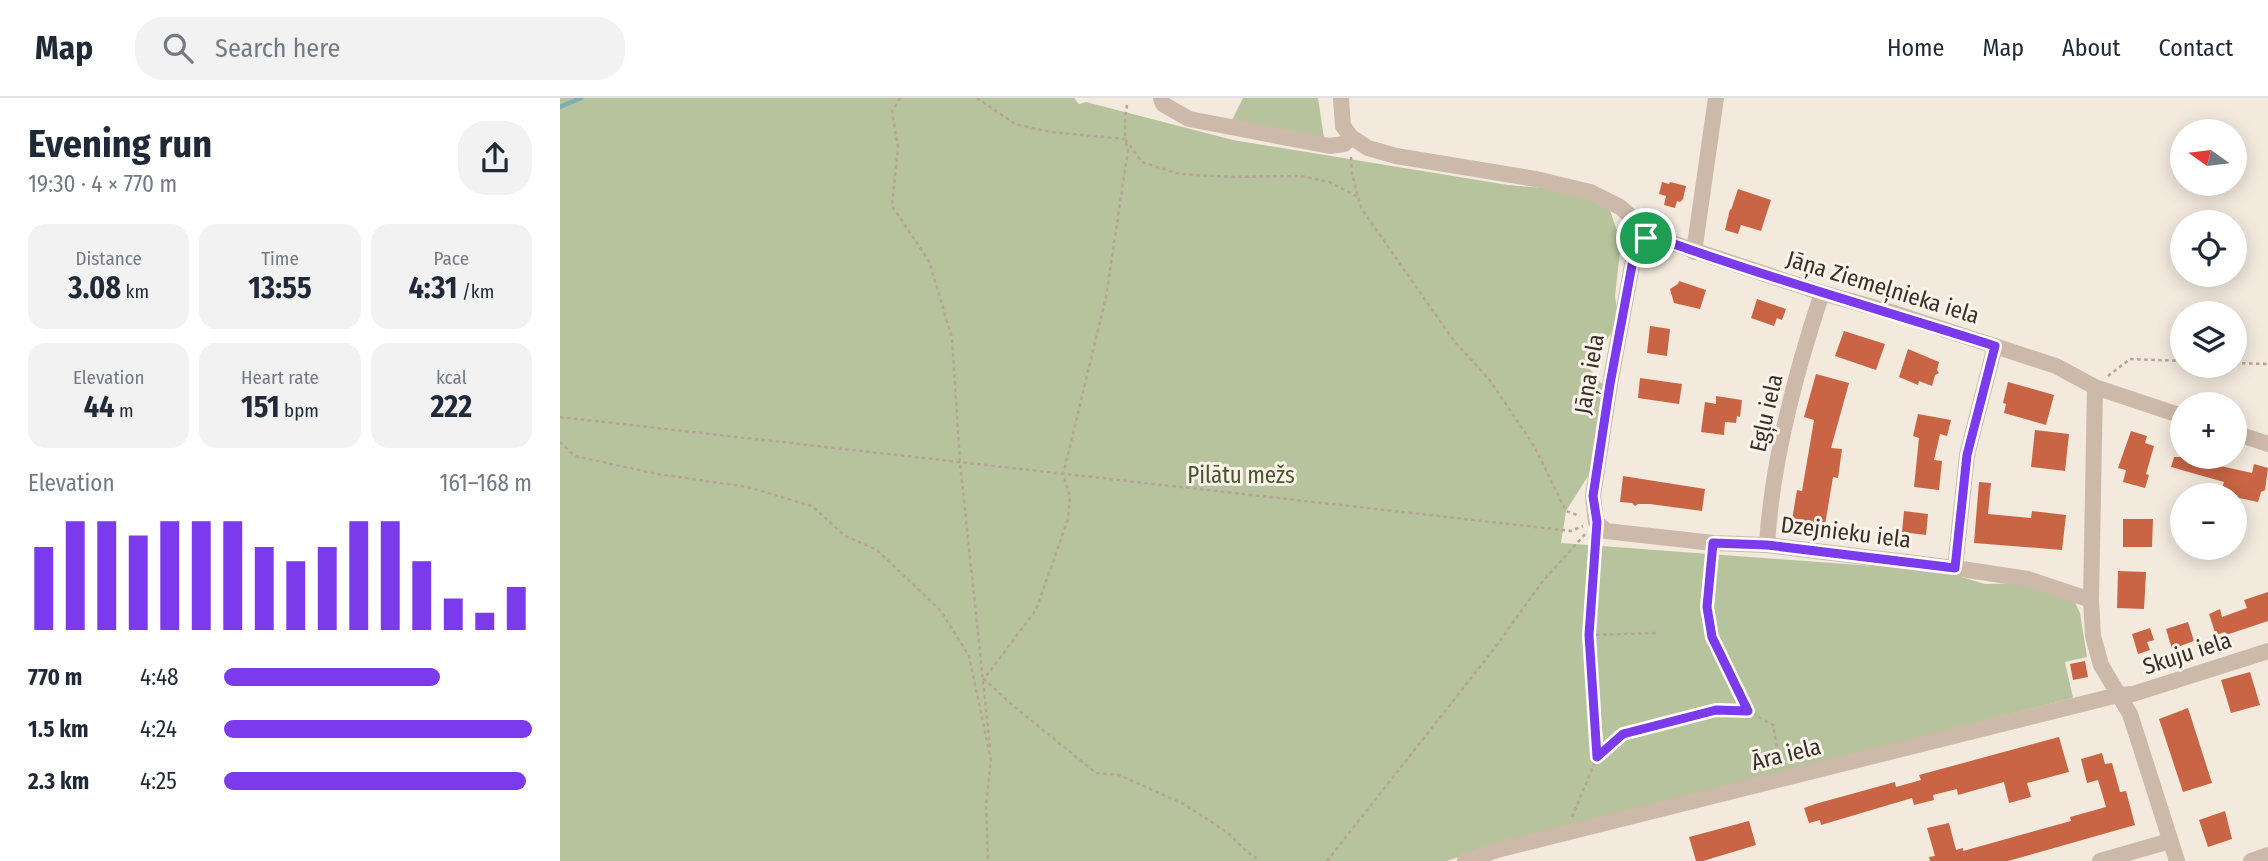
<!DOCTYPE html>
<html lang="en">
<head>
<meta charset="utf-8">
<style>
  :root { --surface:#fff; --page:#f2f2f3; --text:#1f2937; --muted:#747a83; --line:#e0e1e3; --accent:#7c3aed }
  body { margin:0; font-family:"Fira Sans Condensed",sans-serif; background:var(--page); color:var(--text); height:100vh; display:flex; flex-direction:column; font-size:26px; white-space:nowrap }
  * { box-sizing:border-box; margin:0 }
  p { font-size:23px; color:var(--muted) }
  .icon { flex:none; width:38px; height:38px; fill:none; stroke:currentColor; stroke-width:2; stroke-linecap:round; stroke-linejoin:round }
  .map { position:relative; flex:1; overflow:hidden }
  .side { display:flex; flex-direction:column; background:var(--surface); width:560px }
  .side>* { flex:none }
  .needle { width:46px; rotate:284deg }
  .buttons { position:absolute; left:1610px; top:21px; display:grid; gap:14px }
  .buttons a { display:grid; place-items:center; width:77px; height:77px; border-radius:50%; background:var(--surface); box-shadow:0 4px 18px #0003; font-size:35px }
  .pin { position:absolute; display:grid; place-items:center; width:60px; height:60px; color:#fff; margin:-30px; border:4px solid #fff; border-radius:50%; box-shadow:0 2px 7px #0007 }
  .round { display:grid; place-items:center; flex:none; width:74px; height:74px; border-radius:28px; background:var(--page) }
  .overview { display:flex; align-items:center; justify-content:space-between; height:119px; padding:0 28px }
  h1 { font-size:38px; font-weight:700; line-height:52px }
  .metrics { display:grid; grid-template-columns:repeat(3,1fr); gap:10px; height:119px; padding:7px 28px }
  .metrics div { display:grid; align-content:center; border-radius:18px; background:var(--page); text-align:center }
  .metrics b { font-size:30px; font-weight:700 }
  .metrics small { font-size:19px; font-weight:400 }
  .metrics p { font-size:19px }
  .chart { height:196px; padding:14px 28px }
  .chart p { display:flex; justify-content:space-between }
  .chart svg { width:100%; height:126px; margin-top:7px; stroke:var(--accent); stroke-width:6 }
  ul { padding:0 28px; list-style:none; font-size:23px }
  li { display:grid; grid-template-columns:112px 84px 1fr; align-items:center; height:52px }
  li i { height:18px; border-radius:9px; background:var(--accent) }
  header { display:flex; align-items:center; gap:42px; box-sizing:border-box; height:98px; padding:0 35px; background:var(--surface); border-bottom:2px solid var(--line) }
  header strong { font-size:33px }
  nav { display:flex; gap:38px; margin-inline-start:auto; font-size:24px }
  .search { width:490px; height:63px; background:var(--page); display:flex; align-items:center; gap:18px; box-sizing:border-box; padding:0 24px; border-radius:28px; color:var(--muted); font-size:26px }
  main { display:flex; flex:1; min-height:0 }
  .map>svg:first-child { display:block }
  .green { fill:#b6c39d }
  .lines { fill:none; stroke-linecap:round; stroke-linejoin:round }
  .stream { stroke:#7bafb1; stroke-width:4.5 }
  .building { fill:#c96545 }
  .path { stroke:#b8a393; stroke-width:2.5; stroke-dasharray:3.5 3.5; stroke-linecap:butt }
  .minor { stroke:#ccb9a9; stroke-width:16 }
  .route-casing { stroke:#fff; stroke-width:14 }
  .route { stroke:#7c3aed; stroke-width:9 }
  .labels { text-anchor:middle; dominant-baseline:central; stroke-width:6; stroke-linejoin:round; paint-order:stroke }
  .street-label { font-size:23px; fill:#392e29; stroke:#faf3ea }
  .park-label { font-size:23px; fill:#48582c; stroke:#faf3ea }
</style>
</head>
<body>
<header>
<strong>Map</strong>
<div class="search"><svg class="icon" aria-label="search" viewBox="0 0 24 24"><circle cx="10" cy="10" r="6"/><path d="M15 15l6 6"/></svg>Search here</div>
<nav><a>Home</a><a>Map</a><a>About</a><a>Contact</a></nav>
</header>
<main>
<section class="side">
<div class="overview"><div><h1>Evening run</h1><p>19:30 · 4 × 770 m</p></div><a class="round"><svg class="icon" aria-label="share" viewBox="0 0 24 24"><path d="M12 15V3M7 8l5-5 5 5M5 13v7h14v-7"/></svg></a></div>
<div class="metrics">
<div><p>Distance</p><b>3.08<small> km</small></b></div>
<div><p>Time</p><b>13:55</b></div>
<div><p>Pace</p><b>4:31<small> /km</small></b></div>
</div>
<div class="metrics">
<div><p>Elevation</p><b>44<small> m</small></b></div>
<div><p>Heart rate</p><b>151<small> bpm</small></b></div>
<div><p>kcal</p><b>222</b></div>
</div>
<div class="chart"><p><span>Elevation</span>161–168 m</p>
<svg viewBox="0 0 160 44" preserveAspectRatio="none"><path d="M5 44V15M15 44V6M25 44V6M35 44V11M45 44V6M55 44V6M65 44V6M75 44V15M85 44V20M95 44V15M105 44V6M115 44V6M125 44V20M135 44V33M145 44V38M155 44V29"/></svg>
</div>
<ul>
<li><b>770 m</b>4:48<i style="width:70%"></i></li>
<li><b>1.5 km</b>4:24<i style="width:100%"></i></li>
<li><b>2.3 km</b>4:25<i style="width:98%"></i></li>
</ul>
</section>
<div class="map">
<svg width="1708" height="763" viewBox="0 0 1708 763">
  <rect width="100%" height="100%" fill="#f3e9dd"/>
  <!-- green -->
  <g class="green">
    <path d="M0 0H514L519 6 526 4 673 42 948 87 997 91 1048 106 1061 145 1055 198 1059 224 1028 269 1046 291 1038 362 1006 413 1001 445 1381 473 1425 486 1472 485 1513 500 1520 515 1527 559 1505 564 1513 600 939 747 886 763H0Z"/>
    <path d="M683 0H758L764 40 672 22Z"/>
  </g>
  <g class="lines">
    <!-- stream -->
    <path class="stream" d="M0 9 21 0"/>
  </g>
  <!-- building -->
  <g class="building">
    <path d="M1102 84 1109 86 1110 84 1126 88 1123 101 1120 104 1117 103 1115 110 1104 107 1106 98 1099 96Z"/>
    <path d="M1178 91 1211 102 1201 133 1181 127 1178 136 1165 132 1170 111 1171 112Z"/>
    <path d="M1119 183 1146 192 1140 211 1114 205 1110 191 1118 186Z"/>
    <path d="M1197 201 1226 211 1222 222 1217 220 1214 228 1191 220Z"/>
    <path d="M1090 228 1110 231 1107 258 1087 255Z"/>
    <path d="M1284 233 1325 246 1316 272 1275 258Z"/>
    <path d="M1348 251 1379 264 1377 272 1379 275 1375 277 1372 288 1359 283 1358 287 1339 279Z"/>
    <path d="M1256 276 1289 285 1271 350 1282 351 1278 380 1273 379 1265 427 1232 422 1237 392 1242 393 1250 346 1254 322 1244 319Z"/>
    <path d="M1080 280 1122 286 1119 306 1078 300Z"/>
    <path d="M1448 284 1494 297 1486 327 1444 315 1446 306 1443 305Z"/>
    <path d="M1156 298 1182 302 1180 319 1177 318 1176 325 1165 324 1164 337 1141 334 1145 304 1156 306Z"/>
    <path d="M1358 316 1391 322 1387 338 1380 336 1374 362 1382 363 1379 392 1354 389 1359 340 1353 338Z"/>
    <path d="M1475 332 1509 336 1505 373 1471 369Z"/>
    <path d="M1571 333 1587 338 1585 345 1594 348 1586 376 1589 377 1585 390 1563 384 1566 372 1558 370Z"/>
    <path d="M1614 359H1648L1647 365 1692 375 1694 366 1708 370 1705 392 1701 394 1698 404 1660 396 1664 384 1611 369Z"/>
    <path d="M1063 378 1145 391 1142 413 1090 406H1078L1075 408 1072 405 1060 404Z"/>
    <path d="M1419 384 1431 385 1428 416 1471 420 1472 413 1506 417 1502 452 1414 445Z"/>
    <path d="M1344 413 1368 416 1366 437 1342 434Z"/>
    <path d="M1563 421H1593L1592 449H1563Z"/>
    <path d="M1558 473 1586 474 1584 511 1557 510Z"/>
    <path d="M1708 494V523L1666 537 1665 534 1656 537 1649 516 1660 511 1662 519 1687 510 1684 502Z"/>
    <path d="M1628 524 1634 543 1612 551 1606 531Z"/>
    <path d="M1590 530 1594 542 1587 544 1590 552 1578 556 1572 536Z"/>
    <path d="M1525 563 1528 579 1513 582 1510 566Z"/>
    <path d="M1690 574 1700 607 1671 615 1661 582Z"/>
    <path d="M1628 610 1652 685 1623 694 1599 621Z"/>
    <path d="M1499 639 1509 674 1467 685 1471 699 1449 705 1444 684 1398 697 1397 691 1373 697 1374 702 1354 707 1352 700 1261 727 1260 722 1249 725 1244 710 1255 706 1335 684 1336 689 1361 682 1359 677Z"/>
    <path d="M1542 655 1545 666 1552 665 1560 694 1566 693 1575 727 1448 763H1370L1369 759 1375 758 1367 730 1389 725 1396 752 1403 750V753L1511 723 1510 719 1546 709 1538 682 1527 685 1521 661Z"/>
    <path d="M1665 713 1672 741 1648 749 1639 722Z"/>
    <path d="M1189 723 1196 747 1143 763H1136L1129 739Z"/>
  </g>
  <g class="lines">
    <!-- path -->
    <g class="path">
      <path d="M340 0 332 14 338 49 332 108 369 163 392 240 400 365 430 649"/>
      <path d="M417 0 455 26 491 34 565 41 568 52 546 199 503 377 510 398 508 421 476 512 424 581 450 605 536 675 559 677 624 706 668 735 685 752 700 763"/>
      <path d="M567 7 565 21V41L582 64 619 76 671 79 741 78 769 84 798 99"/>
      <path d="M791 59 792 76 801 110 894 243 929 281 974 348 1006 413 1020 418"/>
      <path d="M1675 265 1708 266"/>
      <path d="M1548 278 1570 261 1622 263"/>
      <path d="M0 319 1011 433 1023 428"/>
      <path d="M0 344 15 358 97 376 188 389 252 408 285 438 317 452 381 513 409 558 431 662 426 706 428 763"/>
      <path d="M1152 459 1147 509 1152 539 1188 613 1213 627 1220 666"/>
      <path d="M1029 537 1097 535"/>
      <path d="M1037 659 1063 636 1155 612 1186 613"/>
      <path d="M1012 719 1037 659 1029 537 1035 444"/>
      <path d="M767 763 934 551 982 484 1027 434"/>
    </g>
    <!-- minor -->
    <g class="minor">
      <path d="M601 0 603 6 629 21 770 48 784 46 791 39"/>
      <path d="M781 0 783 28 791 39 808 50 836 58 976 81 1030 94 1060 109 1075 122 1086 140"/>
      <path d="M1086 140 1073 162 1050 286 1033 398 1036 424 1046 433 1153 445 1207 447 1395 470 1468 481 1531 502"/>
      <path d="M1086 140 1100 141 1262 195 1334 215 1496 268 1535 289 1622 318"/>
      <path d="M1134 154 1156 0"/>
      <path d="M1535 289 1531 502 1533 538 1541 567 1570 616 1617 763"/>
      <path d="M1675 335 1708 346"/>
      <path d="M1207 447C1212 362 1235 276 1262 195"/>
      <path d="M1395 470 1407 357 1435 248"/>
      <path d="M905 763 937 752 1558 597 1573 596 1708 553"/>
      <path d="M1540 763 1610 743"/>
      <path d="M1691 763 1708 757"/>
    </g>
  </g>
  <g class="lines">
    <!-- route casing -->
    <g class="route-casing">
      <path id="route" d="M1086 140 1100 141C1210 181 1323 212 1435 248L1407 357 1395 470 1207 447 1153 445 1147 509 1152 539 1188 613 1156 612 1063 636 1037 659 1029 537 1037 424 1033 398 1050 286 1073 162Z"/>
    </g>
    <!-- route -->
    <use href="#route" class="route"/>
  </g>
  <g class="labels">
    <!-- street labels -->
    <g class="street-label">
      <text transform="translate(1323 189) rotate(17)">Jāņa Ziemeļnieka iela</text>
      <text transform="translate(1029 276) rotate(-80)">Jāņa iela</text>
      <text transform="translate(1206 315) rotate(-77)">Egļu iela</text>
      <text transform="translate(1286 434) rotate(7)">Dzejnieku iela</text>
      <text transform="translate(1627 555) rotate(-18)">Skuju iela</text>
      <text transform="translate(1226 656) rotate(-14)">Āra iela</text>
    </g>
    <!-- park labels -->
    <g class="park-label">
      <text x="681" y="377">Pilātu mežs</text>
    </g>
  </g>
</svg>
<div class="buttons">
<a><svg class="needle" viewBox="-14 -14 28 28"><path d="M0-13l5 13h-10z" fill="#e53935"/><path d="M0 13l5-13h-10z" fill="#747a83"/></svg></a>
<a><svg class="icon" aria-label="locate" viewBox="0 0 24 24"><circle cx="12" cy="12" r="6"/><path d="M12 2v4M12 18v4M2 12h4M18 12h4"/></svg></a>
<a><svg class="icon" aria-label="layers" viewBox="0 0 24 24"><path d="M12 4l9 5-9 5-9-5zM3 14l9 5 9-5"/></svg></a>
<a>+</a>
<a>−</a>
</div>
<div class="pin" style="left:1086px;top:140px;background:#1e9e55"><svg class="icon" aria-label="arrive" viewBox="0 0 24 24"><path d="M6 21V4h12l-3 4 3 4H6"/></svg></div>
</div>
</main>
</body>
</html>
